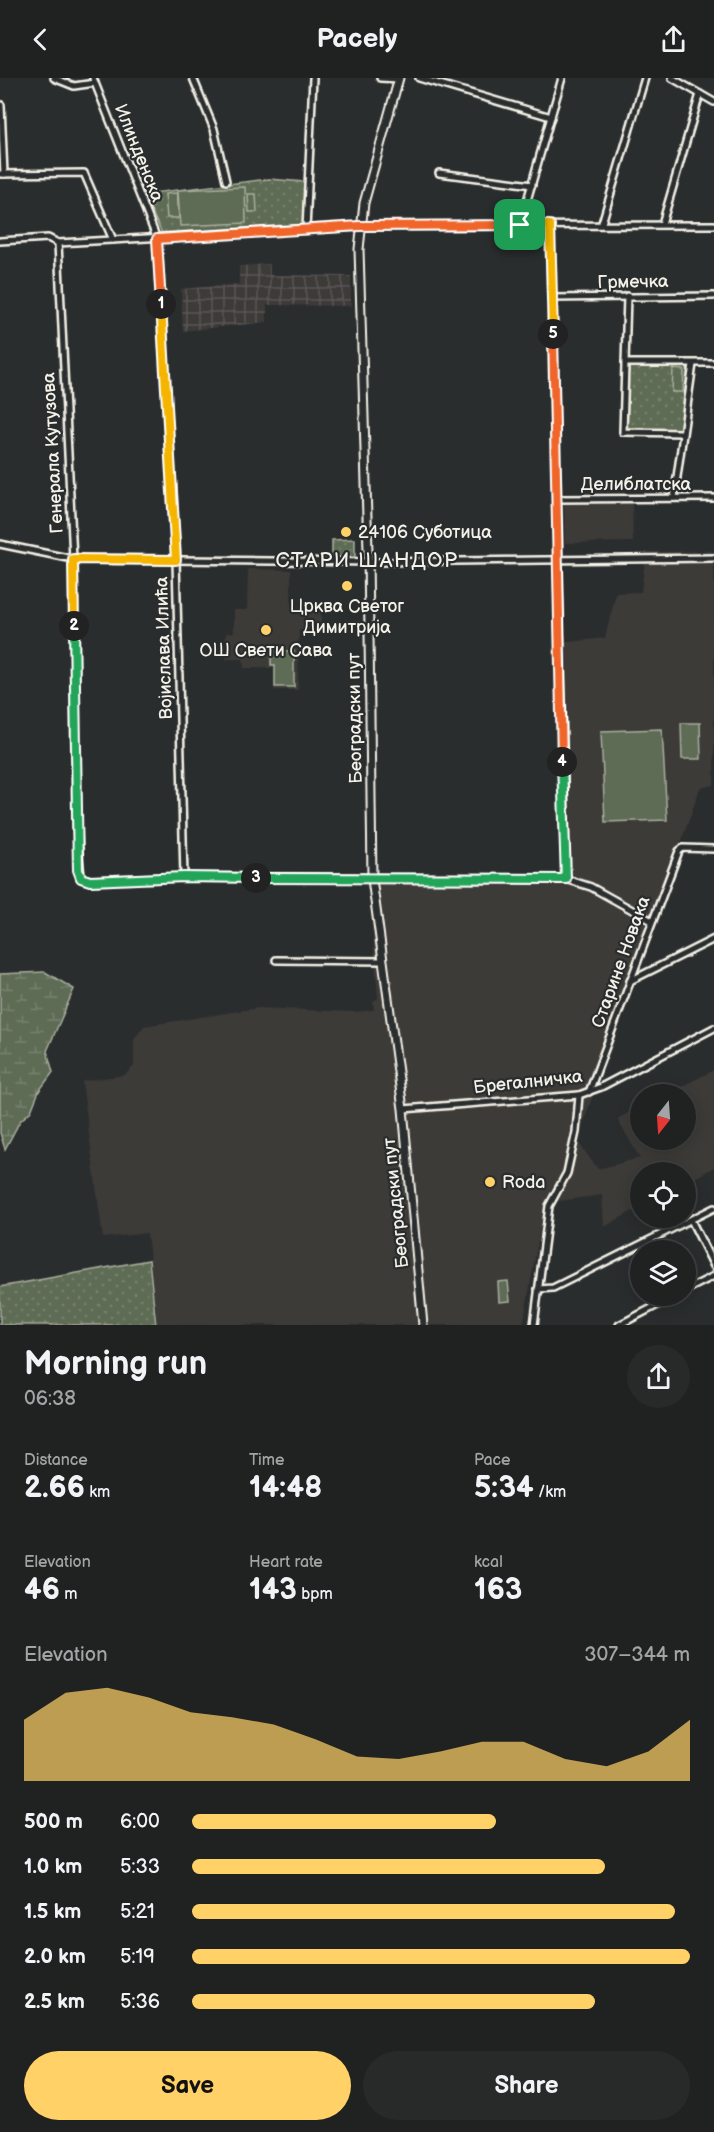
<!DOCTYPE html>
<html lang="en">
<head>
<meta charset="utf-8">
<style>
  :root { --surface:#202222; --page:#282a2a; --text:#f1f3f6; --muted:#a2a4a5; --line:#3d3f40; --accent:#ffd166 }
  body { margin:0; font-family:"Balsamiq Sans",sans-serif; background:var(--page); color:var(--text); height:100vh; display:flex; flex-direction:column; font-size:22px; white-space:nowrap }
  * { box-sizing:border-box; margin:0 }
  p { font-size:20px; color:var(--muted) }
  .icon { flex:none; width:33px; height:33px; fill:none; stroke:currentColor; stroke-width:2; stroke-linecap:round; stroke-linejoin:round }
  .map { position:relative; height:1247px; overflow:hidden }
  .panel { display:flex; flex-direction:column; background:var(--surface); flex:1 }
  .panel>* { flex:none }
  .needle { width:39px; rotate:197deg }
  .controls { position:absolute; left:630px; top:1006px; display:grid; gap:12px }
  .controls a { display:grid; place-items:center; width:66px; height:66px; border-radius:50%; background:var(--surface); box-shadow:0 3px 15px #0003,0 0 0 2px var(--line); font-size:30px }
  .pin { position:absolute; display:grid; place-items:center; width:51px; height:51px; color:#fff; margin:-26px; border-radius:12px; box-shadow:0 3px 9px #0006 }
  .km { position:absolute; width:30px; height:30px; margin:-15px; border-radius:50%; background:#222; color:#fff; font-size:16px; line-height:30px; text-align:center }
  .round { display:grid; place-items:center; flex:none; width:63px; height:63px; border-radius:32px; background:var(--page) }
  .overview { display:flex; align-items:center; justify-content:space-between; height:102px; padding:0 24px }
  h1 { font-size:33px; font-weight:700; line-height:45px }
  .metrics { display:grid; grid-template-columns:repeat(3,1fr); gap:9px; height:102px; padding:6px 24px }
  .metrics div { display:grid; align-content:center }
  .metrics b { font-size:30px; font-weight:700 }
  .metrics small { font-size:16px; font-weight:400 }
  .metrics p { font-size:16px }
  .chart { height:168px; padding:12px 24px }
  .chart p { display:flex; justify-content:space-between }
  .chart svg { width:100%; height:108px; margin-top:6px; fill:var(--accent); opacity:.7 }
  .button { display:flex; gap:12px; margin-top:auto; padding:12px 24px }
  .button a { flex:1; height:69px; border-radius:36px; background:var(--accent); color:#111; font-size:24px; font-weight:700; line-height:69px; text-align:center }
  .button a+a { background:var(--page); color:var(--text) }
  ul { padding:0 24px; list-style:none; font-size:20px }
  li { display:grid; grid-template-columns:96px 72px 1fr; align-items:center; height:45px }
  li i { height:15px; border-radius:8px; background:var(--accent) }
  header { display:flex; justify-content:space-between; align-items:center; height:78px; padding:0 24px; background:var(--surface); font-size:27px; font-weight:700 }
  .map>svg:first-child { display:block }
  .built { fill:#3d3a39 }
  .industrial { fill:url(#industrial-grid) }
  .grass { fill:url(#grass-dots); stroke:#a9ae9e; stroke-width:1.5 }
  .wetland { fill:url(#wetland-marsh); stroke:#a9ae9e; stroke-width:1.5 }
  .garden { fill:#5e6c54; stroke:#a9ae9e; stroke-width:1.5 }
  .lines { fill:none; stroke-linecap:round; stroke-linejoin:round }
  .minor-casing { stroke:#f4f1e8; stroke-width:10 }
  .major-casing { stroke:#f4f1e8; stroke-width:11 }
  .minor { stroke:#2a2d2e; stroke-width:5 }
  .major { stroke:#2a2d2e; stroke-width:7 }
  .split-1-casing { stroke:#fff; stroke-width:12 }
  .split-2-casing { stroke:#fff; stroke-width:12 }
  .split-3-casing { stroke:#fff; stroke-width:12 }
  .split-4-casing { stroke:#fff; stroke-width:12 }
  .split-5-casing { stroke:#fff; stroke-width:12 }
  .split-6-casing { stroke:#fff; stroke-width:12 }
  .split-1 { stroke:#f0652b; stroke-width:8 }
  .split-2 { stroke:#f5b400; stroke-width:8 }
  .split-3 { stroke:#22a559; stroke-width:8 }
  .split-4 { stroke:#22a559; stroke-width:8 }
  .split-5 { stroke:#f0652b; stroke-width:8 }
  .split-6 { stroke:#f5b400; stroke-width:8 }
  .poi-dot { fill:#ffd166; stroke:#2a2d2e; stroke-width:2 }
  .labels { text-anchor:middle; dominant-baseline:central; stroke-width:4.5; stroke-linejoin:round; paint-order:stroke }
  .street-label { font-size:18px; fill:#f4f1e8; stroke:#2a2d2e }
  .poi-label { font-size:18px; fill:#f4f1e8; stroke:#2a2d2e; text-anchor:start }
  .quarter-label { font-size:21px; letter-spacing:1.5px; fill:#f4f1e8; stroke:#2a2d2e }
</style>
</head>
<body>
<header><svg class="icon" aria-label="back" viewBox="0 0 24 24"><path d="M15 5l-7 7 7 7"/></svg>Pacely<svg class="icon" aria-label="share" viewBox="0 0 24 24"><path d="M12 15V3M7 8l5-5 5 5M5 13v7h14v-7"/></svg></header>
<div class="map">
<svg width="714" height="1247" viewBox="0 0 714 1247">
  <defs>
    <pattern id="industrial-grid" width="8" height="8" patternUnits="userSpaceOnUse" patternTransform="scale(1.5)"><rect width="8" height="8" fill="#3d3a39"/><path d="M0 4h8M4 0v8" fill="none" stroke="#5a5756"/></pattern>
    <pattern id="grass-dots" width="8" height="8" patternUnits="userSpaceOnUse" patternTransform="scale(1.5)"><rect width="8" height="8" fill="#5e6c54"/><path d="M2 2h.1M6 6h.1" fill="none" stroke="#76816d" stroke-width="1.8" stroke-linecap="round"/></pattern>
    <pattern id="wetland-marsh" width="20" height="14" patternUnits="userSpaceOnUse" patternTransform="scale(1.5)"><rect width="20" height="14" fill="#5e6c54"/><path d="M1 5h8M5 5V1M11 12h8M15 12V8" fill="none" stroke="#76816d"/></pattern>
  </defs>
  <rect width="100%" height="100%" fill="#2a2d2e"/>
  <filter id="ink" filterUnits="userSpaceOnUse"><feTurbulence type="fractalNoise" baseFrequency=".0167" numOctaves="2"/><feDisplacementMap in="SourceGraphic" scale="12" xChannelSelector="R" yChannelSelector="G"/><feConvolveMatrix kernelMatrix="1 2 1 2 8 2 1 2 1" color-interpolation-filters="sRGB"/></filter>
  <g filter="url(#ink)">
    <!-- built -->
    <g class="built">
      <path d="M632 425 633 464 565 465 564 426Z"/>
      <path d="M714 473V707L700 710 577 1063 598 1091 640 1080 617 1041 640 1029V1062H686V1017H665L714 992V1089L686 1105V1095H640V1129L604 1149 602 1117 545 1125 523 1247H157L147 1155 103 1160 82 1003 125 997 134 988V961L144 948 258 930 353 934 374 932 373 923 378 920 368 802 566 801 559 565 605 560 616 515 641 514 646 474Z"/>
      <path d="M248 491 291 492V529L321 530V552H299L298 612H274V590H244L243 581H226V555L234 554V532H247Z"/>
    </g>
    <!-- industrial -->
    <path class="industrial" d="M270 186V197L351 198V228L267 227V244L183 253 181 211 239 206V188Z"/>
    <!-- grass -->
    <g class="grass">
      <path d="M269 101 304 104 303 149 163 157 143 116Z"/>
      <path d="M628 288H688L680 351H627Z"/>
      <path d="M355 461V482L332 483V462Z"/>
      <path d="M149 1182 156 1247H0V1209Z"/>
    </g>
    <!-- wetland -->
    <path class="wetland" d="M45 894 74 911 47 973 53 994 39 1013 31 1033 20 1043 5 1071 0 1055V896Z"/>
    <!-- garden -->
    <g class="garden">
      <path d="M245 109 246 145 180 148 178 112Z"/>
      <path d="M177 115 179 140H167L165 116Z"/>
      <path d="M248 116H256L257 134H249Z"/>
      <path d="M673 291 684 292 683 314H672Z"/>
      <path d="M271 573H294V609H275V587H271Z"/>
      <path d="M681 645H700L701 681H682Z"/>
      <path d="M662 651 667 742 605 744 601 653Z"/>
      <path d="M508 1203 510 1223 499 1224 498 1204Z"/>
    </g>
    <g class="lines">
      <!-- minor casing -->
      <g class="minor-casing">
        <g id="minor">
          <path d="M54 0 74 8 95 5"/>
          <path d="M93 0 157 161 176 482 184 799"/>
          <path d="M193 0 214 51 226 103"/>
          <path d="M380 0 399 1"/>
          <path d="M419 0 551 39"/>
          <path d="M672 0 714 24"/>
          <path d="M1 27 4 96"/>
          <path d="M439 95 532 107"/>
          <path d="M0 96 84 95 113 162"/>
          <path d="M602 145 645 0"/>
          <path d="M662 146 700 16"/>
          <path d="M520 147 562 0"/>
          <path d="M550 147 566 801"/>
          <path d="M306 152 313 0"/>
          <path d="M0 163 48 160 58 165 360 148 714 147"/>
          <path d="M58 165 73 481 77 753 81 800 90 803 184 799 566 801 591 809 652 843"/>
          <path d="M627 218 623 354 683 355"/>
          <path d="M552 220 714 218"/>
          <path d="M625 285H714"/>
          <path d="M674 420 693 286"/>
          <path d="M557 421 714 420"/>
          <path d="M0 466 73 481 377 484 714 480"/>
          <path d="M276 882 383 883"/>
          <path d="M630 903 714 861"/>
          <path d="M589 1014 679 773 683 770 714 771"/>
          <path d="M403 1031 579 1017 601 1009 714 950"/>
          <path d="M691 1142 714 1188"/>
          <path d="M538 1211 553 1210 714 1130"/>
          <path d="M686 1212 714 1198"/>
          <path d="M534 1247 549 1128 567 1095 576 1054 579 1017"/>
          <path d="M619 1247 675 1218"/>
        </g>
      </g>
      <!-- major casing -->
      <g class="major-casing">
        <path id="major" d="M399 0 364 125 359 171 368 473 372 801 403 1031 423 1247"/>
      </g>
      <!-- minor -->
      <use href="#minor" class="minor"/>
      <!-- major -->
      <use href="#major" class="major"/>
    </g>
  </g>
  <g class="lines" filter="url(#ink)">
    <!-- split-1 casing -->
    <g class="split-1-casing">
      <path id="split-1" d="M161 226 157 161 360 148 520 147"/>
    </g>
    <!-- split-2 casing -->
    <g class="split-2-casing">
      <path id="split-2" d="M74 548 73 481 176 482 161 226"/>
    </g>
    <!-- split-3 casing -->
    <g class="split-3-casing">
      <path id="split-3" d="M74 548 78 792 81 800 90 803 184 799 256 800"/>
    </g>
    <!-- split-4 casing -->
    <g class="split-4-casing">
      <path id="split-4" d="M256 800 566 801 562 684"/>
    </g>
    <!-- split-5 casing -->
    <g class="split-5-casing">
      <path id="split-5" d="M553 256 562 684"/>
    </g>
    <!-- split-6 casing -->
    <g class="split-6-casing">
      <path id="split-6" d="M520 147H550L553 256"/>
    </g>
    <!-- split-1 -->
    <use href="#split-1" class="split-1"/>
    <!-- split-2 -->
    <use href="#split-2" class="split-2"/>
    <!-- split-3 -->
    <use href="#split-3" class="split-3"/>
    <!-- split-4 -->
    <use href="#split-4" class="split-4"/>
    <!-- split-5 -->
    <use href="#split-5" class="split-5"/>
    <!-- split-6 -->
    <use href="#split-6" class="split-6"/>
  </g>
  <!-- markers -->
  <g class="poi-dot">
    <circle cx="346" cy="454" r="6"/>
    <circle cx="347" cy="508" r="6"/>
    <circle cx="266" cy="552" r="6"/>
    <circle cx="490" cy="1104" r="6"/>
  </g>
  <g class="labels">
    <!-- street labels -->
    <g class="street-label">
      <text transform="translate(139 75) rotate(68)">Илинденска</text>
      <text transform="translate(633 204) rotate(-1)">Грмечка</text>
      <text transform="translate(53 375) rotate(-93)">Генерала Кутузова</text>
      <text x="636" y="406">Делиблатска</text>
      <text transform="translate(164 570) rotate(-92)">Војислава Илића</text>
      <text transform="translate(355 640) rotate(-91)">Београдски пут</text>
      <text transform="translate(621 884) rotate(-70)">Старине Новака</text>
      <text transform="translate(528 1004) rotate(-6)">Брегалничка</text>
      <text transform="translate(396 1125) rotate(-96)">Београдски пут</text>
    </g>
    <!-- poi labels -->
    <g class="poi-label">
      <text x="358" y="454">24106 Суботица</text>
      <text x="347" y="528" text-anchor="middle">Црква Светог<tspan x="347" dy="21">Димитрија</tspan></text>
      <text x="266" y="572" text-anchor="middle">ОШ Свети Сава</text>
      <text x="502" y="1104">Roda</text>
    </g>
    <!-- quarter labels -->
    <g class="quarter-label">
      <text x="367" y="482">СТАРИ ШАНДОР</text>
    </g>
  </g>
</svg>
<div class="controls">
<a><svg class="needle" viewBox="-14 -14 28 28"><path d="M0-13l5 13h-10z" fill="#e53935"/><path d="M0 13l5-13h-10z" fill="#a2a4a5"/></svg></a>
<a><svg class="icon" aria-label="locate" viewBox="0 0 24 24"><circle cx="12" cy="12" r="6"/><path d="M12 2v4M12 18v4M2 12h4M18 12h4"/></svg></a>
<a><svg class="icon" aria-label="layers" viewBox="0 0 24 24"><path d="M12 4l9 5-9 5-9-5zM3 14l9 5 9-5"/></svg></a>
</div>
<div class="pin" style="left:520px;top:147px;background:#1e9e55"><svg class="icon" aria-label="arrive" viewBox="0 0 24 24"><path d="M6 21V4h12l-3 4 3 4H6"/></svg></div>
<b class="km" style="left:161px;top:226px">1</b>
<b class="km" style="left:74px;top:548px">2</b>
<b class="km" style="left:256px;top:800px">3</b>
<b class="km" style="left:562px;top:684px">4</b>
<b class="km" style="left:553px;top:256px">5</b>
</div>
<section class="panel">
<div class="overview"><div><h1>Morning run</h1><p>06:38</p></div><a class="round"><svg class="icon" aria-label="share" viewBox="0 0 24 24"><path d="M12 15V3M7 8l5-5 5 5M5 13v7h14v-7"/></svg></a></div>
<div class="metrics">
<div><p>Distance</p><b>2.66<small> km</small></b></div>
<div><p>Time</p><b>14:48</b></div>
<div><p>Pace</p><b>5:34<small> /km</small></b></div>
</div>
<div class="metrics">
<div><p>Elevation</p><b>46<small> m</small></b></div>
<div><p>Heart rate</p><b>143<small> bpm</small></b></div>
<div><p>kcal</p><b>163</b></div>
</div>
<div class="chart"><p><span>Elevation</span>307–344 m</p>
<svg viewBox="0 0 160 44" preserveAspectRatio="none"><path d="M0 44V19L10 8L20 6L30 10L40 16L50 18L60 21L70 27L80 34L90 35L100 32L110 28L120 28L130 35L140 38L150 32L160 19V44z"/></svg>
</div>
<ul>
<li><b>500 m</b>6:00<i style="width:61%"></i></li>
<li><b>1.0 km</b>5:33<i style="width:83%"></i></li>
<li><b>1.5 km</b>5:21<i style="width:97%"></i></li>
<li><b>2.0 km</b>5:19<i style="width:100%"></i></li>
<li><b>2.5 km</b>5:36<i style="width:81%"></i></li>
</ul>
<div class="button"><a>Save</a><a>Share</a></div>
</section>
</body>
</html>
